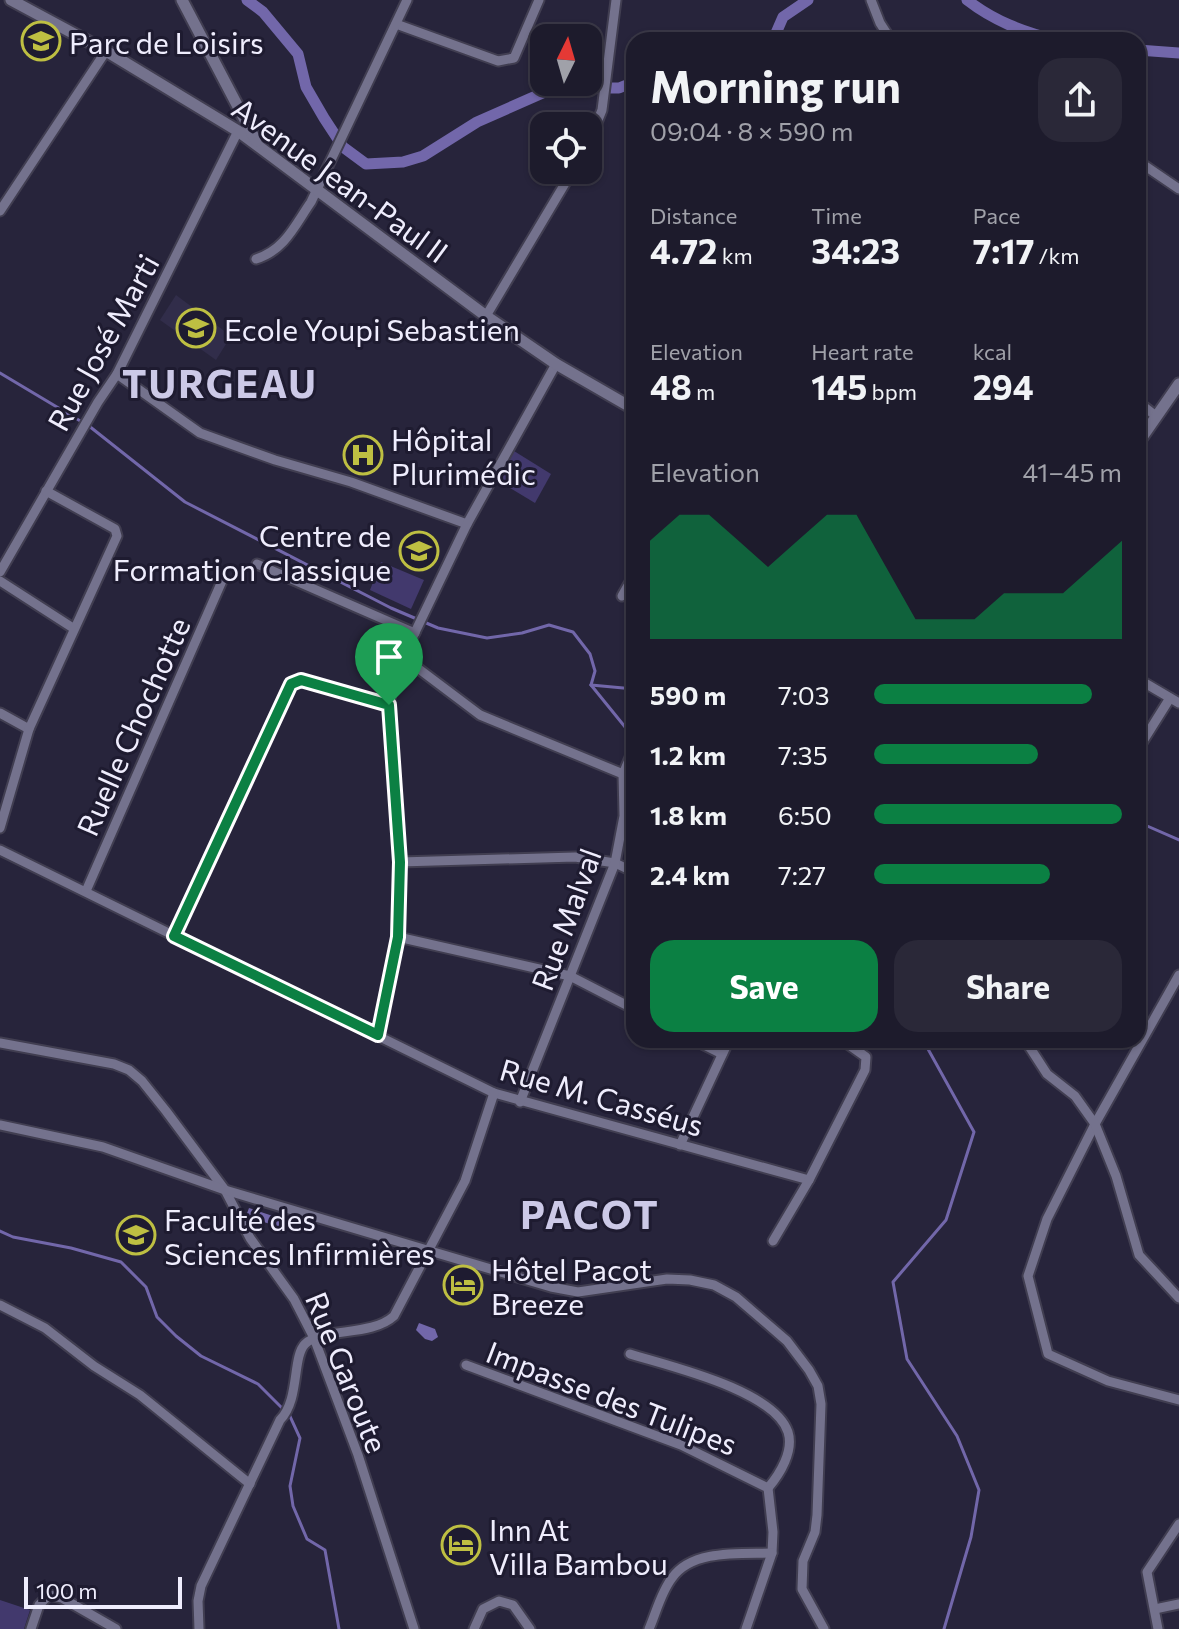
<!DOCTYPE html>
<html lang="en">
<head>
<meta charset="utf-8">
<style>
  :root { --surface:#1d1b2c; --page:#2a2838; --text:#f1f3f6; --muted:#a0a1a9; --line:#3b3948; --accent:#0b8043 }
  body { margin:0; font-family:Commissioner,sans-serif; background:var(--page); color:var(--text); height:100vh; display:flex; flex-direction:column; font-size:30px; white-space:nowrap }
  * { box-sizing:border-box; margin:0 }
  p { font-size:26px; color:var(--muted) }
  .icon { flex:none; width:44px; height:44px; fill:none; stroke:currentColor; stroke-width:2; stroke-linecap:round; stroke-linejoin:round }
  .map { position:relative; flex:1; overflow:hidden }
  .sheet { position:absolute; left:626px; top:32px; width:520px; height:1016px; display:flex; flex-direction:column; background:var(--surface); border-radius:24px; box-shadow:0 2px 6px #0004,0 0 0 2px var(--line) }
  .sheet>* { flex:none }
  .needle { width:52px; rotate:5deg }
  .controls { position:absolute; left:530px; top:24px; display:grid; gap:16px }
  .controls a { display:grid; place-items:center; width:72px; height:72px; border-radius:16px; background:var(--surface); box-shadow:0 2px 6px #0004,0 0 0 2px var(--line); font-size:40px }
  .scale { position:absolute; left:24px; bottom:20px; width:158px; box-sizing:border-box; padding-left:8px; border:4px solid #efedfd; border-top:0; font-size:22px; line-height:28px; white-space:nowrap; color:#efedfd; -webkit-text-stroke:6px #1e1b30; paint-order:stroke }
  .pin { position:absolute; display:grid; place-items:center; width:68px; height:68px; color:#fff; margin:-82px -34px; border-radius:50% 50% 50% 0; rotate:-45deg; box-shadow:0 0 8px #0007 }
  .pin .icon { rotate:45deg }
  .round { display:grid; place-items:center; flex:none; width:84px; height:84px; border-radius:24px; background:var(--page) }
  .head { display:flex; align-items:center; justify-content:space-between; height:136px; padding:0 24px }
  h1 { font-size:44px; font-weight:700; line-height:60px }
  .figures { display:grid; grid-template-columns:repeat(3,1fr); gap:12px; height:136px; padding:8px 24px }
  .figures div { display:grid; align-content:center }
  .figures b { font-size:34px; font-weight:700 }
  .figures small { font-size:22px; font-weight:400 }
  .figures p { font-size:22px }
  .chart { height:224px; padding:16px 24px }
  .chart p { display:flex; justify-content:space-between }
  .chart svg { width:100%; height:144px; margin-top:8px; fill:var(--accent); opacity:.7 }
  .primary-button { display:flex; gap:16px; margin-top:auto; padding:16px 24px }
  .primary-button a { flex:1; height:92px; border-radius:24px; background:var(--accent); color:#fff; font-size:32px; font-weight:700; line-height:92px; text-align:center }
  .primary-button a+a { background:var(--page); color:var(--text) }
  ul { padding:0 24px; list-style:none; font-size:26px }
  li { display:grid; grid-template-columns:128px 96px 1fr; align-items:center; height:60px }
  li i { height:20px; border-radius:10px; background:var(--accent) }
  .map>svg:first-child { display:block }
  .built { fill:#312d4a }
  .green { fill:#42396d }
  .water { fill:#7267aa }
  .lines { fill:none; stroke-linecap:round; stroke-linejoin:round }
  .stream { stroke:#7267aa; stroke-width:3 }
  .canal { stroke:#7267aa; stroke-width:11 }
  .minor-casing { stroke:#413e51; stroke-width:13 }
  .tertiary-casing { stroke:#413e51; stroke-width:15 }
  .minor { stroke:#74728d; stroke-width:9 }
  .tertiary { stroke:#74728d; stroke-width:11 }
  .route-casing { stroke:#fff; stroke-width:16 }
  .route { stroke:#0b8043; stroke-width:10 }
  .labels { text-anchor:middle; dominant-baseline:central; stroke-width:6; stroke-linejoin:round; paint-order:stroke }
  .poi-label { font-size:30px; fill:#efedfd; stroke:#1e1b30; text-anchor:start }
  .street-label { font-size:30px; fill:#efedfd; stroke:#1e1b30 }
  .district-label { font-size:38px; font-weight:bold; letter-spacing:2px; fill:#ccc9e7; stroke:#1e1b30 }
</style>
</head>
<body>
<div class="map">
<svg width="1179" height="1629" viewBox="0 0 1179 1629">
  <rect width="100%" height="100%" fill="#27243b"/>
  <!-- built -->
  <path class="built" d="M176 295 231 336 216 360 160 320Z"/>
  <!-- green -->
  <g class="green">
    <path d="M514 451 551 474 535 503 497 480Z"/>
    <path d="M381 562 424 580 411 609 370 590Z"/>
    <path d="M0 1600 30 1610 24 1629H0Z"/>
  </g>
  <!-- water -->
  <g class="water">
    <path d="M249 1208 282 1219 279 1227 246 1216Z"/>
    <path d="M419 1323 435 1329 438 1337 432 1341 425 1339 416 1330Z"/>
  </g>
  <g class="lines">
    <!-- stream -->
    <g class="stream">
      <path d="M0 373 82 422"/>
      <path d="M89 426 185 502 391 608 438 628 487 638 522 633 549 625 573 632 590 654 595 671 591 685"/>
      <path d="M591 685 634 738"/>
      <path d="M591 685 634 689"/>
      <path d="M1138 822 1179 840"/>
      <path d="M923 1040 974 1132 946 1220 893 1282 907 1359 957 1436 979 1490 971 1537 944 1629"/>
      <path d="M0 1231 13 1237 71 1248 121 1262 146 1287 157 1317 176 1336 201 1356 258 1384 283 1409"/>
      <path d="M289 1414 300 1438 290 1486 293 1506 307 1539 325 1550 339 1629"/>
    </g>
    <!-- canal -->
    <g class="canal">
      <path d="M247 0 263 12 298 54 306 87 324 118 343 147 366 164 403 162 423 156 477 122 554 88H619L634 82"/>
      <path d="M967 0C994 21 1023 32 1056 40"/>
      <path d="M773 40 783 17 808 0"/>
      <path d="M1138 50 1179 53"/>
    </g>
    <!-- minor casing -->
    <g class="minor-casing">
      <g id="minor">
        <path d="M871 0 880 23 891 40"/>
        <path d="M396 24 498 61 514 58 539 0"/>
        <path d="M588 145 602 110 616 0"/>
        <path d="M1138 161 1179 189"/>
        <path d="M0 211 106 51"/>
        <path d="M256 259C285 250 295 225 311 202L407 0"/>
        <path d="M486 316 573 170"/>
        <path d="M117 374 200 433 275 460 351 482 467 524"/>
        <path d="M1138 402 1156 416"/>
        <path d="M257 564 415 633"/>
        <path d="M0 572 98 402 117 374 238 131"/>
        <path d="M0 581 73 628"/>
        <path d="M622 596 634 575"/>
        <path d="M403 657 480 715 623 774"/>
        <path d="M1138 679 1179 703"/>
        <path d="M0 713 29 729"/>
        <path d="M1138 749 1170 698"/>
        <path d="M0 828 29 729 117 536 115 529 46 491"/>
        <path d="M0 850 494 1093 809 1180"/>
        <path d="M400 862 575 857 615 863 634 872"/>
        <path d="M86 891 222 581"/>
        <path d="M174 936 291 684 301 680 389 705"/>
        <path d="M398 937 570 976 634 1009"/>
        <path d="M1179 975 1095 1124 1047 1219 1028 1276 1048 1354 1108 1381 1179 1400"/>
        <path d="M378 1035 398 937 400 862 389 705 395 674 467 524 556 364"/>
        <path d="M694 1040 722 1054"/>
        <path d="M1025 1040 1047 1074 1075 1096 1095 1124 1116 1176 1139 1255 1179 1298"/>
        <path d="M0 1043 114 1064 129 1070 142 1081 166 1111 225 1190 250 1238 294 1299 314 1338 358 1455 414 1629"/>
        <path d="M520 1102 615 863 624 816 623 774 634 748"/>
        <path d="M0 1125 103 1147 225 1190 551 1287 578 1292 667 1279 690 1280 714 1285 736 1297 787 1341 809 1370 818 1386 821 1404 817 1515 815 1532 803 1561 802 1589 824 1629"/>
        <path d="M680 1145 729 1040"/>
        <path d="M773 1241 809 1180 865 1070 866 1057 842 1040"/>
        <path d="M0 1305 45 1328 94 1366 140 1395 250 1484"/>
        <path d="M630 1354C669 1366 774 1390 788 1432 794 1451 780 1474 768 1488"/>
        <path d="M466 1365 681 1445 768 1488 773 1532 772 1553 746 1629"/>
        <path d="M1155 1609 1179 1604"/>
        <path d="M31 1629 39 1605 49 1595 62 1598 116 1629"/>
        <path d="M199 1629 198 1601 201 1586 280 1420C300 1400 292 1357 305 1344 323 1327 371 1337 394 1316L465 1181 494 1093"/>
        <path d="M474 1629 483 1609 499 1601 513 1605 530 1629"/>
        <path d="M649 1629C656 1613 661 1592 672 1578 692 1549 741 1554 772 1553"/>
        <path d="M1158 1629 1147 1572 1179 1524"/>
      </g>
    </g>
    <!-- tertiary casing -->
    <g class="tertiary-casing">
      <g id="tertiary">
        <path d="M11 0 106 51 238 131 486 316 556 364 634 409"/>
        <path d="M182 0 256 141"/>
        <path d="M1138 443 1179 384"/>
      </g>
    </g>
    <!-- minor -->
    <use href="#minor" class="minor"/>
    <!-- tertiary -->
    <use href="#tertiary" class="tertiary"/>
  </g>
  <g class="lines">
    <!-- route casing -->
    <g class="route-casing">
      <path id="route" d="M301 680 389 705 400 862 398 937 378 1035 174 936 291 684Z"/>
    </g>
    <!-- route -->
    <use href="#route" class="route"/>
  </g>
  <!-- icons -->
  <defs>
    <g id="school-ring" transform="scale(2)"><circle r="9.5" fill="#1e1b30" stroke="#bebf42" stroke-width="1.5"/><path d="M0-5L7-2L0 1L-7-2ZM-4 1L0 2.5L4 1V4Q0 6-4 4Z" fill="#bebf42"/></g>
    <g id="hospital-ring" transform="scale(2)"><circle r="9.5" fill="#1e1b30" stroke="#bebf42" stroke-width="1.5"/><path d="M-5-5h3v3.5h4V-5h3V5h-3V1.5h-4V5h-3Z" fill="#bebf42"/></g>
    <g id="university-ring" transform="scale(2)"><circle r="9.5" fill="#1e1b30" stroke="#bebf42" stroke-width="1.5"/><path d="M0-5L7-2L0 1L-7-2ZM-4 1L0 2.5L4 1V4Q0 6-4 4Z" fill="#bebf42"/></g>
    <g id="hotel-ring" transform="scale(2)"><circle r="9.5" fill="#1e1b30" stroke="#bebf42" stroke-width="1.5"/><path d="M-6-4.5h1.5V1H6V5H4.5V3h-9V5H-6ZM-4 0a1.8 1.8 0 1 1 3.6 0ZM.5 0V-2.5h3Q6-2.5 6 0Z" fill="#bebf42"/></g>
  </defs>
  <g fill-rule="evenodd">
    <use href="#school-ring" x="41" y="41"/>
    <use href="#school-ring" x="196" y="328"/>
    <use href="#hospital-ring" x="363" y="455"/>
    <use href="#school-ring" x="419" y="551"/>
    <use href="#university-ring" x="136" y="1235"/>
    <use href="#hotel-ring" x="463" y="1285"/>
    <use href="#hotel-ring" x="461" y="1545"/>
  </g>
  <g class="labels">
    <!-- poi labels -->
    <g class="poi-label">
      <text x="69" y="41">Parc de Loisirs</text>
      <text x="224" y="328">Ecole Youpi Sebastien</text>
      <text x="391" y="438">Hôpital<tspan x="391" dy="34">Plurimédic</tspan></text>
      <text x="391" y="534" text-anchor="end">Centre de<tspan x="391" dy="34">Formation Classique</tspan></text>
      <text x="164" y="1218">Faculté des<tspan x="164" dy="34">Sciences Infirmières</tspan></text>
      <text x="491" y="1268">Hôtel Pacot<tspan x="491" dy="34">Breeze</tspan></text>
      <text x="489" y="1528">Inn At<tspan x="489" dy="34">Villa Bambou</tspan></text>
    </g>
    <!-- street labels -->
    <g class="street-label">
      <text transform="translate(341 179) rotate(36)">Avenue Jean-Paul II</text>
      <text transform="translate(102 342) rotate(-61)">Rue José Marti</text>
      <text transform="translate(132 726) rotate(-66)">Ruelle Chochotte</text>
      <text transform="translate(565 919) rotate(-70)">Rue Malval</text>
      <text transform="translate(602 1096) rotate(16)">Rue M. Casséus</text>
      <text transform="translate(348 1372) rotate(68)">Rue Garoute</text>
      <text transform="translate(612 1397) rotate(21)">Impasse des Tulipes</text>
    </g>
    <!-- district labels -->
    <g class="district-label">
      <text x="220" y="382">TURGEAU</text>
      <text x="590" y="1213">PACOT</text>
    </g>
  </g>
</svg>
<div class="controls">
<a><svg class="needle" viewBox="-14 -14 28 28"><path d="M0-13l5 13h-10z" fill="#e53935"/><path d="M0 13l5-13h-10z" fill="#a0a1a9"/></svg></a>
<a><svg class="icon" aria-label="locate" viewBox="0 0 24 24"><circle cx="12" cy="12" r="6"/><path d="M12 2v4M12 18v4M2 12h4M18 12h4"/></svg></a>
</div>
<div class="scale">100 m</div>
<div class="pin" style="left:389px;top:705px;background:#1e9e55"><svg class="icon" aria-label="arrive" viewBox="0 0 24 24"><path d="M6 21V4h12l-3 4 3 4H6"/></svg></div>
<section class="sheet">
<div class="head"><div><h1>Morning run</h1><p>09:04 · 8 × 590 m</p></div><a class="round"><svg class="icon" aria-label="share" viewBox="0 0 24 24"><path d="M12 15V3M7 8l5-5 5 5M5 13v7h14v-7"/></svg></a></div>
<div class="figures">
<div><p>Distance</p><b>4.72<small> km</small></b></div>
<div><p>Time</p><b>34:23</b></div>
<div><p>Pace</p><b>7:17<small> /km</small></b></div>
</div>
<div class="figures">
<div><p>Elevation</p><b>48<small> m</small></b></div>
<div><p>Heart rate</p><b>145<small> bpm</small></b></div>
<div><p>kcal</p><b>294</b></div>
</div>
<div class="chart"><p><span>Elevation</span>41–45 m</p>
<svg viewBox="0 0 160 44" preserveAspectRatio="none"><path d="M0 44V14L10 6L20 6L30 14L40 22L50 14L60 6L70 6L80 22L90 38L100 38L110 38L120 30L130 30L140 30L150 22L160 14V44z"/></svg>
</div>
<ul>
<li><b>590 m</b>7:03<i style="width:88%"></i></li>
<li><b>1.2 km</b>7:35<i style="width:66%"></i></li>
<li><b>1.8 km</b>6:50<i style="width:100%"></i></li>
<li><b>2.4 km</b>7:27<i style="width:71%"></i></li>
</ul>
<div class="primary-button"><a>Save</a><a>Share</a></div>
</section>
</div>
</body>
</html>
